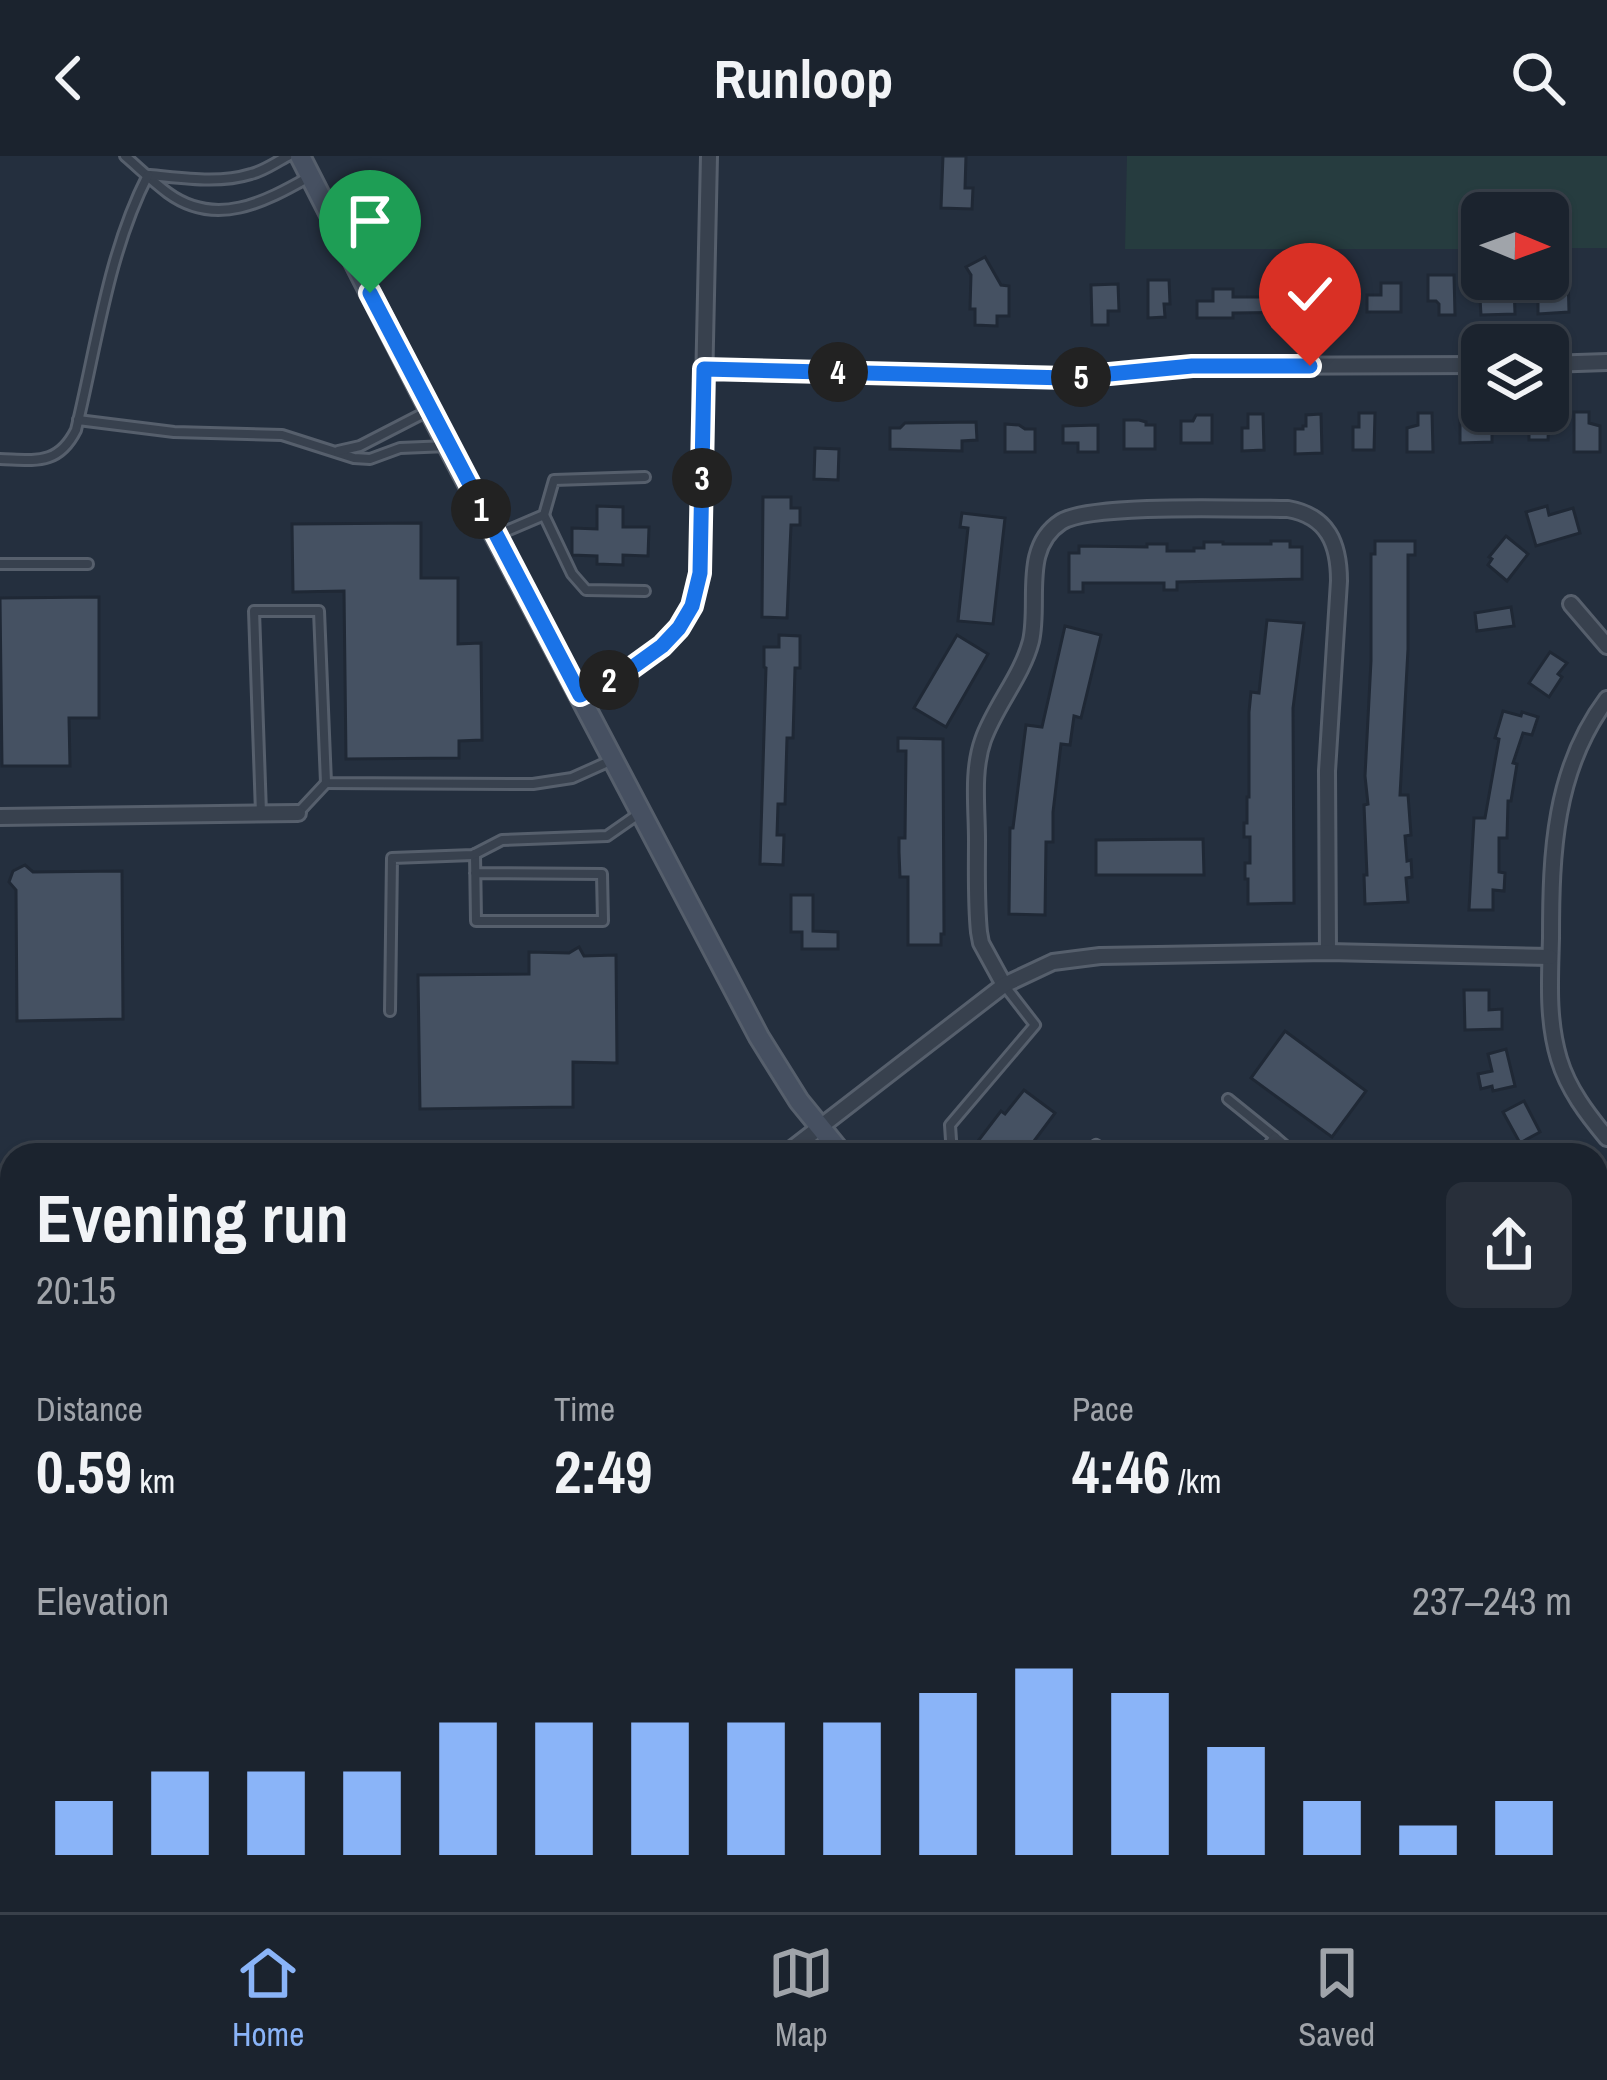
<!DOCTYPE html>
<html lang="en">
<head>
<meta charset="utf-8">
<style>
  :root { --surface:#1b232e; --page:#282f3a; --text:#f1f3f6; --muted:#a0a4aa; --line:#39404a; --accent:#8ab4f8 }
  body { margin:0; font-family:"Archivo Narrow",sans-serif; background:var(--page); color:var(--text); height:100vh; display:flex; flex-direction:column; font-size:45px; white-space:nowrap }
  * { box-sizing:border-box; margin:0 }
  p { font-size:39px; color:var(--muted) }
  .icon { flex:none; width:66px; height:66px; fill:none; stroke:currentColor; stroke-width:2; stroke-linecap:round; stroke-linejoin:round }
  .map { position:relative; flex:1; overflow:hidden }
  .sheet { position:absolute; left:0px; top:987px; width:1608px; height:771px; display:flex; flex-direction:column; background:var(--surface); border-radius:36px 36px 0 0; box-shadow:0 3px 9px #0004,0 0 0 3px var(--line) }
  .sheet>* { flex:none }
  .needle { width:78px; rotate:91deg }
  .fabs { position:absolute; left:1461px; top:36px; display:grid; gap:24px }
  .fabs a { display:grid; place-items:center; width:108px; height:108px; border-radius:18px; background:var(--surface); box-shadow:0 3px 9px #0004,0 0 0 3px var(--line); font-size:60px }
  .pin { position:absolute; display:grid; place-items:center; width:102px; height:102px; color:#fff; margin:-123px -51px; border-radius:50% 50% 50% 0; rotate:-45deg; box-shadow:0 0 12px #0007 }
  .pin .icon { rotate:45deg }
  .km { position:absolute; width:60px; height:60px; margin:-30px; border-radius:50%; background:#222; color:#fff; font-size:33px; line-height:60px; text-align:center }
  .round { display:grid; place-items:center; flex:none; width:126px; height:126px; border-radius:18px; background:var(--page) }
  .summary { display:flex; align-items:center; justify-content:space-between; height:204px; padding:0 36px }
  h1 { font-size:66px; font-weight:700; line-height:90px }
  .metrics { display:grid; grid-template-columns:repeat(3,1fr); gap:18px; height:204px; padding:12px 36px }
  .metrics div { display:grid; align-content:center }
  .metrics b { font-size:60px; font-weight:700 }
  .metrics small { font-size:33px; font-weight:400 }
  .metrics p { font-size:33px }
  .chart { height:336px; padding:24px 36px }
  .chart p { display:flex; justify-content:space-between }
  .chart svg { width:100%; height:216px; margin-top:12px; stroke:var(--accent); stroke-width:6 }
  header { display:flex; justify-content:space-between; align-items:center; height:156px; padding:0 36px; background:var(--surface); font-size:54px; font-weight:700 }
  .tab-bar { display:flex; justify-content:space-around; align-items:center; height:168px; border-top:3px solid var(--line); background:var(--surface); font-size:33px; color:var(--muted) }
  .tab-bar a { display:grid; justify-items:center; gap:6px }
  .tab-bar .current { color:var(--accent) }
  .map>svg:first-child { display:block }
  .green { fill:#263c3f }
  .building { fill:#455162; stroke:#1f2835; stroke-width:3 }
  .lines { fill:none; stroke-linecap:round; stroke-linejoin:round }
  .lane-casing { stroke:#565f6c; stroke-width:14 }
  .street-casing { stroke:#565f6c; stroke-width:20 }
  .secondary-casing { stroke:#565f6c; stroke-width:24 }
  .lane { stroke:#38414e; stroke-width:8 }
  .street { stroke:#38414e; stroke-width:14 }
  .secondary { stroke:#465061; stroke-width:18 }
  .route-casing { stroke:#fff; stroke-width:24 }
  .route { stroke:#1a73e8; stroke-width:15 }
</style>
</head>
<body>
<header><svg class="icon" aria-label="back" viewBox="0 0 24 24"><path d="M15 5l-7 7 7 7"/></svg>Runloop<svg class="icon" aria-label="search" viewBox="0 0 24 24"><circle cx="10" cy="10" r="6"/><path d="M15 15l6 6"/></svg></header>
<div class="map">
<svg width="1607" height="1756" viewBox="0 0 1607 1756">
  <rect width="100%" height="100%" fill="#242f3e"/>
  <!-- green -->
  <path class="green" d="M1127 0H1607V92H1548V57H1482V93H1125Z"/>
  <!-- building -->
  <g class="building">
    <path d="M943 0H966L965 32H973L972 53 941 52Z"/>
    <path d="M985 101 1001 129 1009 130V160H997V170L975 169V153H970L971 119 966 111Z"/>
    <path d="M1428 119H1454L1455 159H1439V148L1436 145H1428Z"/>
    <path d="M1548 120H1568L1569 156 1538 158V123H1548Z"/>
    <path d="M1148 124H1169L1170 148H1164L1165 161 1148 162Z"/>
    <path d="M1268 127H1343V150H1333L1329 156 1233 157V162H1197V145H1213V133H1233V141H1268Z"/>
    <path d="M1381 127H1401V156H1367V139H1381Z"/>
    <path d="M1118 128 1119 155H1108V169H1092L1091 129Z"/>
    <path d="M1495 130H1514L1515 158 1481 159 1480 142H1494Z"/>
    <path d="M1574 256H1589V267L1600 270V296H1574Z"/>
    <path d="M1359 257H1375L1374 294H1353V271H1359Z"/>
    <path d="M1418 257H1432L1433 296H1407V272L1418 269Z"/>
    <path d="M1475 257H1549L1548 284H1529V273L1492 272V286L1460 287V263H1471Z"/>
    <path d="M1248 258H1263L1264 294 1242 295V272H1248Z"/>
    <path d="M1321 258 1322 297 1295 298V273H1303V270H1306V259Z"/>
    <path d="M1196 259H1212V287H1181V265H1193Z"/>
    <path d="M1124 264H1139L1146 266V269H1155V293H1124Z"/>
    <path d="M976 266 977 284 962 285V295L890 293V272H900L905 267Z"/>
    <path d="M1005 268 1019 269 1025 273H1035V296H1005Z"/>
    <path d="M1098 269V296H1078V287H1063V270Z"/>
    <path d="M815 292 839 293 838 324 814 323Z"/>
    <path d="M763 341H791V352H800V369H791L787 462 762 461Z"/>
    <path d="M597 350 623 351V371H649L648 400 623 399V409L597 408V400L572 399V372L597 373Z"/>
    <path d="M1547 350 1549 359 1573 352 1580 377 1536 390 1526 356Z"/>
    <path d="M962 357 1005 362 993 468 958 465 968 372 960 371Z"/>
    <path d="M421 367V422H458V488L481 487 482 584 459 585V602L346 603 344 435 293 436 292 368Z"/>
    <path d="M1506 380 1528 398 1507 425 1488 409 1492 403 1489 401Z"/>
    <path d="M1271 385H1290V391H1302V423L1177 426V434H1164V427H1083V436H1069V397H1079V390L1147 391V388H1167V395H1194V392H1204V386H1223V388H1271Z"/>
    <path d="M1375 385H1415V399H1408V493L1400 639H1408L1411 679 1405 680 1407 705 1411 704 1412 721 1406 722 1408 746 1365 748 1364 719H1367L1364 649 1368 648 1365 620 1371 505V398H1375Z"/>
    <path d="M99 441V562H69L70 610H2L0 442Z"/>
    <path d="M1511 451 1514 470 1477 475 1475 457Z"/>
    <path d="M1267 464 1304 467 1293 552 1294 747 1248 748V723H1245V707H1250V681H1244V667H1247V641H1249V556L1251 536 1259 537Z"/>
    <path d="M1065 470 1101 479 1081 562 1074 560 1070 589 1061 588 1053 656V686H1046L1045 759 1009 758 1010 672H1013L1026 569 1042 571Z"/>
    <path d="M779 479 800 480V512H795L793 582H787L785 648H778L777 679H784L783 709 760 708 766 512 764 511V491H779Z"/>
    <path d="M957 479 988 498 946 571 914 552Z"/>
    <path d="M1550 496 1567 507 1558 518 1562 521 1549 541 1529 527Z"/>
    <path d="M1503 555 1521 560 1522 556 1538 561 1532 579 1523 577 1513 607 1517 608 1511 645H1508L1507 682H1499V716L1505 717 1504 735 1493 734V754H1469L1474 662H1485L1499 583 1495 582Z"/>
    <path d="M898 582 943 583 944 778H941V789H908V721H900L899 696V682H905L906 595H898Z"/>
    <path d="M1203 683 1204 719H1096V684Z"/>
    <path d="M25 709 33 716 122 715 123 863 17 865 16 734 9 726 13 715Z"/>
    <path d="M791 739H813V775L838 776V793H802V776H791Z"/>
    <path d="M579 791 584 800 616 799 617 907 573 906V951L420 953 418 819 529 818V796L569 797Z"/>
    <path d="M1464 834H1489V854L1502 853V873L1465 874Z"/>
    <path d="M1285 875 1366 935 1332 981 1251 922Z"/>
    <path d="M1506 893 1515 930 1493 935 1492 930 1481 933 1478 918 1492 915 1488 898Z"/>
    <path d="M1024 934 1055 957 1034 985 1042 991 1036 999H987L975 989 1001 955 1005 958Z"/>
    <path d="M1524 945 1540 976 1520 987 1503 956Z"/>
  </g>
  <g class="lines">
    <!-- lane casing -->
    <g class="lane-casing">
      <g id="lane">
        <path d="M125 0C139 12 153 26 168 37 216 72 265 46 309 21"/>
        <path d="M150 19C183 22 219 28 251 18 264 15 276 6 288 0"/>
        <path d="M78 264 174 276 282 279 354 302 370 303 400 292 448 290"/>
        <path d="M338 295 360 290 428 255"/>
        <path d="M0 303C35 304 58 310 76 274 97 188 108 97 148 19"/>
        <path d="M544 359 572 418 586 434 645 435"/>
        <path d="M497 379 544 359 554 324 645 321"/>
        <path d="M0 408H88"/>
        <path d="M261 657 254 455H319L326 627 533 628 572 622 612 604"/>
        <path d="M298 657 326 627"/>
        <path d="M475 698 476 765H603L602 718 475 717"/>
        <path d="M390 855 392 702 473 699 502 684 607 680 640 657"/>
        <path d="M1228 943 1275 981"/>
        <path d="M952 999 950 969 1035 869 1004 829"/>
        <path d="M1084 999 1096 989 1112 999"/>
        <path d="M1261 999 1275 981 1296 999"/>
        <path d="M0 1045 9 1060 8 1236 12 1242"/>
        <path d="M1596 1338H1607"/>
        <path d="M1596 1435 1607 1434"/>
        <path d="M1596 1574H1607"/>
        <path d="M435 1746V1756"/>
        <path d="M1559 1746 1562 1756"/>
        <path d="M1125 1756V1746"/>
        <path d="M1176 1756V1746"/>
        <path d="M1453 1756V1746"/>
      </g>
    </g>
    <!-- street casing -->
    <g class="street-casing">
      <g id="street">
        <path d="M1548 208 1607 206"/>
        <path d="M704 213 1068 222 1192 210 1482 209"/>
        <path d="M1571 448 1607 490"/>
        <path d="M580 539C634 512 692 484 700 417L709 0"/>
        <path d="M1607 543C1554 614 1551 697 1551 782 1550 823 1547 863 1559 903 1568 933 1587 958 1607 982"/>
        <path d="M0 661 298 657"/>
        <path d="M1004 829 981 787 979 776C976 746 977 714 977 684 977 651 972 615 983 584 995 550 1022 520 1031 485 1040 446 1021 392 1061 366 1090 347 1245 353 1288 353 1328 360 1339 388 1339 425L1327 615 1328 796"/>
        <path d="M784 999 1004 829 1053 806 1100 800 1328 796 1550 801"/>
        <path d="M1596 1107 1607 1093"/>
        <path d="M669 1756V1746"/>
      </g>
    </g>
    <!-- secondary casing -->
    <g class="secondary-casing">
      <g id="secondary">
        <path d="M300 0 448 290 759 881 799 945 843 999"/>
        <path d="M1596 1704 1607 1732"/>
      </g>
    </g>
    <!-- lane -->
    <use href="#lane" class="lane"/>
    <!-- street -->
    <use href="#street" class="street"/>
    <!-- secondary -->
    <use href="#secondary" class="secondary"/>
  </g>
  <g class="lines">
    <!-- route casing -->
    <g class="route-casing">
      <path id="route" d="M370 137 580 539 626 516 662 490 679 472 692 450 700 417 704 213 1068 222 1192 210H1310"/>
    </g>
    <!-- route -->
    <use href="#route" class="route"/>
  </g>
</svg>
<div class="fabs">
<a><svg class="needle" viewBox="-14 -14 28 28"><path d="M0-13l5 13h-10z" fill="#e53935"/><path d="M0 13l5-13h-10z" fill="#a0a4aa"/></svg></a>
<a><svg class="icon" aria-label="layers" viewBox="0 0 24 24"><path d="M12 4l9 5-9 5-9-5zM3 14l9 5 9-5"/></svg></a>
</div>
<div class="pin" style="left:370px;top:137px;background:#1e9e55"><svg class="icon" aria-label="arrive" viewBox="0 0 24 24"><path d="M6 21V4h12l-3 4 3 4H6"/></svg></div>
<div class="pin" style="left:1310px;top:210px;background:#d93025"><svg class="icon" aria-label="check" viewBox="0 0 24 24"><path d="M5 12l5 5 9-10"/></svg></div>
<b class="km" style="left:481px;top:353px">1</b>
<b class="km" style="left:609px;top:524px">2</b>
<b class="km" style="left:702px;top:322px">3</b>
<b class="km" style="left:838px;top:216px">4</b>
<b class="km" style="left:1081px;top:221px">5</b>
<section class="sheet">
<div class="summary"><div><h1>Evening run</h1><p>20:15</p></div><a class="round"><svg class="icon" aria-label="share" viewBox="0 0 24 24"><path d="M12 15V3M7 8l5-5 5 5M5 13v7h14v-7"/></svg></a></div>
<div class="metrics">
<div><p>Distance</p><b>0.59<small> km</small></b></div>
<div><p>Time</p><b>2:49</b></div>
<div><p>Pace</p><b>4:46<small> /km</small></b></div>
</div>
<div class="chart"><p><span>Elevation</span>237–243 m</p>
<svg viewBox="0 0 160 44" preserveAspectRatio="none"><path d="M5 44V33M15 44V27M25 44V27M35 44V27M45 44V17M55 44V17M65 44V17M75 44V17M85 44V17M95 44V11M105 44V6M115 44V11M125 44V22M135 44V33M145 44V38M155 44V33"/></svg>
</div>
</section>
</div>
<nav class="tab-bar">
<a class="current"><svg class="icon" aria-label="home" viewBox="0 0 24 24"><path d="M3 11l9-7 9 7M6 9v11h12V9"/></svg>Home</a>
<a><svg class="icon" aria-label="map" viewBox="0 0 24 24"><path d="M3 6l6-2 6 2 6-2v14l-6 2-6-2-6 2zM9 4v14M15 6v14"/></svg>Map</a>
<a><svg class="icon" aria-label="saved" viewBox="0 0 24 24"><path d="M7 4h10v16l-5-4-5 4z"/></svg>Saved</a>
</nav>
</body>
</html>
